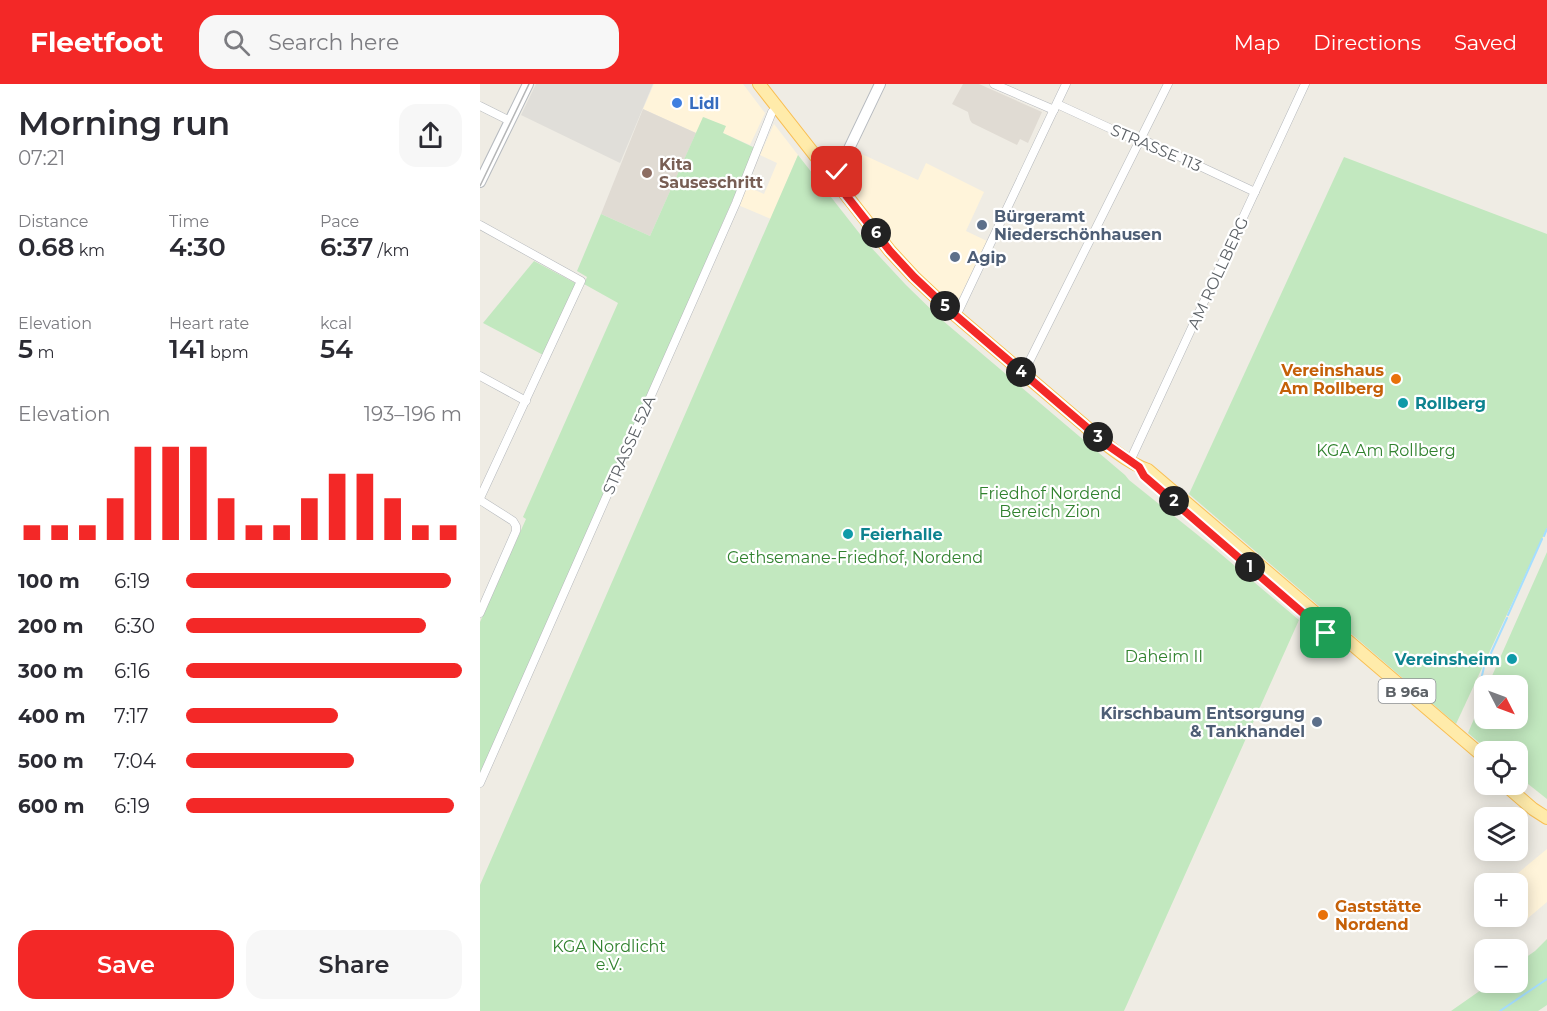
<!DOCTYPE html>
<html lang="en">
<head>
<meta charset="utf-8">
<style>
  :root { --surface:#fff; --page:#f7f7f7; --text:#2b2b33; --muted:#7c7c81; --accent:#f32827 }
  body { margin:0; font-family:Montserrat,sans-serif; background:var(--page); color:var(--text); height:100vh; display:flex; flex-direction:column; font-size:22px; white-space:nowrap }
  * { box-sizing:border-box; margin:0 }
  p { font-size:20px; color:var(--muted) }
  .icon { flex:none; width:33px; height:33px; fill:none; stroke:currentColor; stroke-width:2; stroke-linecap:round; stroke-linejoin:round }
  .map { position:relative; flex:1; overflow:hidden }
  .panel { display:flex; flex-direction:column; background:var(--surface); width:480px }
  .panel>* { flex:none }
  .needle { width:39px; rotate:132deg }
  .controls { position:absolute; left:994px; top:591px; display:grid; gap:12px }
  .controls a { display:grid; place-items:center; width:54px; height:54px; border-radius:12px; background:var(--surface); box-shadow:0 3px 15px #0003; font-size:30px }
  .pin { position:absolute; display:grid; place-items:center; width:51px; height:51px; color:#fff; margin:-26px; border-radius:12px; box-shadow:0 3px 9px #0006 }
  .km { position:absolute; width:30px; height:30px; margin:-15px; border-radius:50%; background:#222; color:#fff; font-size:16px; line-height:30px; text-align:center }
  .round { display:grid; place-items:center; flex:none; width:63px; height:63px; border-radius:18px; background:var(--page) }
  .head { display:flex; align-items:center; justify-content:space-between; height:102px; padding:0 18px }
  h1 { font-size:33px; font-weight:600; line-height:45px }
  .stats { display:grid; grid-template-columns:repeat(3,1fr); gap:9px; height:102px; padding:6px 18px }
  .stats div { display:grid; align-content:center }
  .stats b { font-size:26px; font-weight:600 }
  .stats small { font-size:16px; font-weight:400 }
  .stats p { font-size:16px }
  .chart { height:168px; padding:12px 18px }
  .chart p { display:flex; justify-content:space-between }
  .chart svg { width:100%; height:108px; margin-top:6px; stroke:var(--accent); stroke-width:6 }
  .button { display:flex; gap:12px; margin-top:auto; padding:12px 18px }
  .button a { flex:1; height:69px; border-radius:18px; background:var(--accent); color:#fff; font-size:24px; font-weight:600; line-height:69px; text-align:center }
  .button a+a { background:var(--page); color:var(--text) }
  ul { padding:0 18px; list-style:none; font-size:20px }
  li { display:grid; grid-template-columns:96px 72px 1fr; align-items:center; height:45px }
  li i { height:15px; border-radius:8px; background:var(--accent) }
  header { display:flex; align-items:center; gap:36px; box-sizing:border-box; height:84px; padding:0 30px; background:var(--accent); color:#fff }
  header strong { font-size:28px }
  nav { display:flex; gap:33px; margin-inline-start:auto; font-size:21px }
  .search { width:420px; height:54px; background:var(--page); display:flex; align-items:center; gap:15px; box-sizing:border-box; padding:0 21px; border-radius:18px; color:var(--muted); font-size:22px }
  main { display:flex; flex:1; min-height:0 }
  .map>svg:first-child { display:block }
  .commercial { fill:#fff4da }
  .industrial { fill:#e0ded9 }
  .education { fill:#e0dbd3 }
  .green { fill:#c2e8bf }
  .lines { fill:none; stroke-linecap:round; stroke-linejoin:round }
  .stream { stroke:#a5deff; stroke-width:2 }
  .street-casing { stroke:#b5b8bc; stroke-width:9 }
  .secondary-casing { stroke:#b6babf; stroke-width:12 }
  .primary-casing { stroke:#f9bf54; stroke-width:14 }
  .street { stroke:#fff; stroke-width:8 }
  .secondary { stroke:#fff; stroke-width:10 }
  .primary { stroke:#ffebaa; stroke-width:12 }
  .tram { stroke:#b5b6b7; stroke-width:1.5 }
  .route-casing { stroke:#fff; stroke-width:12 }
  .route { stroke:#f32827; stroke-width:8 }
  .shop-dot { fill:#3f7fe0; stroke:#fff; stroke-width:2 }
  .education-dot { fill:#8d6e63; stroke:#fff; stroke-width:2 }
  .service-dot { fill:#5c6f8a; stroke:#fff; stroke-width:2 }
  .food-dot { fill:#e8710a; stroke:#fff; stroke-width:2 }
  .culture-dot { fill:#0f9aa8; stroke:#fff; stroke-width:2 }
  .labels { text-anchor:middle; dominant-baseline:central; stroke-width:4.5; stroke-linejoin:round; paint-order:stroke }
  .shield { fill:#fff; stroke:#8d9094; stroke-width:1.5 }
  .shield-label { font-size:15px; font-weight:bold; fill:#5c6166 }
  .shop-label { font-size:16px; font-weight:bold; fill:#366cbe; stroke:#fff; text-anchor:start }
  .street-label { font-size:16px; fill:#5c6166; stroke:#fff }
  .education-label { font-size:16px; font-weight:bold; fill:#785e54; stroke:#fff; text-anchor:start }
  .service-label { font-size:16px; font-weight:bold; fill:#4e5e75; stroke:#fff; text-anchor:start }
  .food-label { font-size:16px; font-weight:bold; fill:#c56008; stroke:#fff; text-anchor:end }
  .culture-label { font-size:16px; font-weight:bold; fill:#0d838f; stroke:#fff; text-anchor:start }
  .park-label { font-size:16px; fill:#31822f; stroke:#fff }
</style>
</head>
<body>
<header>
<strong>Fleetfoot</strong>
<div class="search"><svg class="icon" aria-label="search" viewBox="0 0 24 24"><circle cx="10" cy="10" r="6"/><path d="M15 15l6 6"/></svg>Search here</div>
<nav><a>Map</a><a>Directions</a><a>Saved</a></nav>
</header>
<main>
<section class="panel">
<div class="head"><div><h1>Morning run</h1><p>07:21</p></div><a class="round"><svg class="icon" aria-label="share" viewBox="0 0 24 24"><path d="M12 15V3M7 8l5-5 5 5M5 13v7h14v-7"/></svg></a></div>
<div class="stats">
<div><p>Distance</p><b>0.68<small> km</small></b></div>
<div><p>Time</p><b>4:30</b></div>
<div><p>Pace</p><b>6:37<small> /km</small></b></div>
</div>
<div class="stats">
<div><p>Elevation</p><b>5<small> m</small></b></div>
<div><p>Heart rate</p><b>141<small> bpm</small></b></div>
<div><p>kcal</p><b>54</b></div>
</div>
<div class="chart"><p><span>Elevation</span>193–196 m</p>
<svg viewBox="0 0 160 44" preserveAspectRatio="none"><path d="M5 44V38M15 44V38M25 44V38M35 44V27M45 44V6M55 44V6M65 44V6M75 44V27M85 44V38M95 44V38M105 44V27M115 44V17M125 44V17M135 44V27M145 44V38M155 44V38"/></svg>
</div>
<ul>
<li><b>100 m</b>6:19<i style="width:96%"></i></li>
<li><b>200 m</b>6:30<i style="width:87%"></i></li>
<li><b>300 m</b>6:16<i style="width:100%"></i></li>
<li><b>400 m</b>7:17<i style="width:55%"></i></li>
<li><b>500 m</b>7:04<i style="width:61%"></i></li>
<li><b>600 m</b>6:19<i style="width:97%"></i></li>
</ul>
<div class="button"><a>Save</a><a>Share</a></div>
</section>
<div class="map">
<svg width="1067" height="927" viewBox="0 0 1067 927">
  <rect width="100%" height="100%" fill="#efece4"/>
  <!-- commercial -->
  <g class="commercial">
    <path d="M174 0H263L285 29 270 61 243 49 245 43 224 33 216 49 163 25Z"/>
    <path d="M294 40 318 71 291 135 258 121 266 102 284 110 297 79 280 71Z"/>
    <path d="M373 66 438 96 446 79 504 108 486 147 507 157 476 221H471L425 176 360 95Z"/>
    <path d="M1067 765V818L1041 840 1034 833 1038 832V800L1026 799Z"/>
  </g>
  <!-- industrial -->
  <path class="industrial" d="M56 0H173L140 79 41 31Z"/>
  <!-- education -->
  <g class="education">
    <path d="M483 0H499L562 28 548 59 540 55 537 61 492 39 490 36 488 28 472 20Z"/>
    <path d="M163 25 216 49 170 152 121 130Z"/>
  </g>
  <!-- green -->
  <g class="green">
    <path d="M223 33 246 42 243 49 275 64 0 699V538L46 435 43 433 138 219 104 200 107 193 97 187 121 130 170 152Z"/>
    <path d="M318 71 387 159 426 201 462 236 645 391 649 396 729 460 819 536 644 927H0V801Z"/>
    <path d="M864 73 1067 150V444L976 640 709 410Z"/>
    <path d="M54 177 97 200 65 272 3 239Z"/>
    <path d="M1067 468V715L1038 692V668L1009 667 988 649 1005 609V634H1038V602L1008 601Z"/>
    <path d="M1067 855V921L1058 927H971L1011 899 1038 898V879L1055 867Z"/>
  </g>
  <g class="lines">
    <!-- stream -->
    <g class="stream">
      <path d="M1064 452 1067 445"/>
      <path d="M1028 531 1062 455"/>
      <path d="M1011 569 1027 534"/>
      <path d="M1001 596 1004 583 1008 573"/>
      <path d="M1020 927 1067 895"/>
    </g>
    <!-- street casing -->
    <g class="street-casing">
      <g id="street">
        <path d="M514 0 574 26"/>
        <path d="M577 20 651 54 668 58 775 108"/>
        <path d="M0 22 30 37"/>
        <path d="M0 141 101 197 0 414"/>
        <path d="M476 232 586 0"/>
        <path d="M543 290 688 0"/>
        <path d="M0 292 46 317"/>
        <path d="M650 377 825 0"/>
        <path d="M0 416 33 437 36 442V447L0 529"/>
        <path d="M0 699 256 119 292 28 298 24"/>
      </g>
    </g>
    <!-- secondary casing -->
    <g class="secondary-casing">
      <g id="secondary">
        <path d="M354 96 400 0"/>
        <path d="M0 98 48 0"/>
      </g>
    </g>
    <!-- primary casing -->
    <g class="primary-casing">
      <g id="primary">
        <path d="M279 0 410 167 434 193 467 224 604 341C622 357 645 378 668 386L1005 674"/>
        <path d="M1024 700 1053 725 1067 734"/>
      </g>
    </g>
    <!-- street -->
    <use href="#street" class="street"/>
    <!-- secondary -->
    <use href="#secondary" class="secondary"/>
    <!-- primary -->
    <use href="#primary" class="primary"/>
    <!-- tram -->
    <path class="tram" d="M0 102 49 0"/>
  </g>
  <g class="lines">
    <!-- route casing -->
    <g class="route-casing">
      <path id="route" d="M357 88 354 96 410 167 434 193 467 224 604 341 626 360 659 383 664 392 846 549"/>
    </g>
    <!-- route -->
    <use href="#route" class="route"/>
  </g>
  <!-- markers -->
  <circle class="shop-dot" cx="197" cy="19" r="6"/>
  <circle class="education-dot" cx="167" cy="89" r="6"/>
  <g class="service-dot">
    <circle cx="502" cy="141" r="6"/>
    <circle cx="475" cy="173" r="6"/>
    <circle cx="837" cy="638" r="6"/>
  </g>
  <g class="food-dot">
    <circle cx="916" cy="295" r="6"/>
    <circle cx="843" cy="831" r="6"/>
  </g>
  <g class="culture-dot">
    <circle cx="923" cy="319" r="6"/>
    <circle cx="368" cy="450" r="6"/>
    <circle cx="1032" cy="575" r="6"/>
  </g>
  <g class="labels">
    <!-- shield labels -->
    <rect class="shield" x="898.5" y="595" width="57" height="24" rx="4.5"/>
    <g class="shield-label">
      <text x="927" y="607">B 96a</text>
    </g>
    <!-- shop labels -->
    <g class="shop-label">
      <text x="209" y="19">Lidl</text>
    </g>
    <!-- street labels -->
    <g class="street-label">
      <text transform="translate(676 64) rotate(23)">STRASSE 113</text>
      <text transform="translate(738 189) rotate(-65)">AM ROLLBERG</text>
      <text transform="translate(149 361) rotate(-66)">STRASSE 52A</text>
    </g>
    <!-- education labels -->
    <g class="education-label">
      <text x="179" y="80">Kita<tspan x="179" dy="18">Sauseschritt</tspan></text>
    </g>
    <!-- service labels -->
    <g class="service-label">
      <text x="514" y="132">Bürgeramt<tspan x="514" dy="18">Niederschönhausen</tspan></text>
      <text x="487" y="173">Agip</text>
      <text x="825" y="629" text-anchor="end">Kirschbaum Entsorgung<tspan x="825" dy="18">&amp; Tankhandel</tspan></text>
    </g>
    <!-- food labels -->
    <g class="food-label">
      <text x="904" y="286">Vereinshaus<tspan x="904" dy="18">Am Rollberg</tspan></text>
      <text x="855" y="822" text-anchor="start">Gaststätte<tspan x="855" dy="18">Nordend</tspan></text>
    </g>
    <!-- culture labels -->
    <g class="culture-label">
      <text x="935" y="319">Rollberg</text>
      <text x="380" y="450">Feierhalle</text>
      <text x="1020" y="575" text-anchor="end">Vereinsheim</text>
    </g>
    <!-- park labels -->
    <g class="park-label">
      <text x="906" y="366">KGA Am Rollberg</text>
      <text x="570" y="409">Friedhof Nordend<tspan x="570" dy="18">Bereich Zion</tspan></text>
      <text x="375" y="473">Gethsemane-Friedhof, Nordend</text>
      <text x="684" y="572">Daheim II</text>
      <text x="129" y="862">KGA Nordlicht<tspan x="129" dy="18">e.V.</tspan></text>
    </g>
  </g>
</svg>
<div class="controls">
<a><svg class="needle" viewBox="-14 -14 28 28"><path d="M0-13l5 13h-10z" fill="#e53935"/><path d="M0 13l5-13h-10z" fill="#7c7c81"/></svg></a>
<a><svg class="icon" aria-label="locate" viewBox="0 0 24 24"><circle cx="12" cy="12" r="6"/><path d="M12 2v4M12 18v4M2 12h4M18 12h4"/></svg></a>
<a><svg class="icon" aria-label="layers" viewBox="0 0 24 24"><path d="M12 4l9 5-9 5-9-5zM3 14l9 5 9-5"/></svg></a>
<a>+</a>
<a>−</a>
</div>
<div class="pin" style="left:846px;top:549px;background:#1e9e55"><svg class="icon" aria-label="arrive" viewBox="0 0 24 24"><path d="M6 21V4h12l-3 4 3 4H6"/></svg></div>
<div class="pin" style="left:357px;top:88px;background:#d93025"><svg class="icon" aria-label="check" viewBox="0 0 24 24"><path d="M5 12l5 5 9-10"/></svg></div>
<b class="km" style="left:770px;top:483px">1</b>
<b class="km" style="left:694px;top:417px">2</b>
<b class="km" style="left:618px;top:353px">3</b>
<b class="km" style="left:541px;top:288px">4</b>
<b class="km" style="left:465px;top:222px">5</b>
<b class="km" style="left:396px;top:149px">6</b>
</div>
</main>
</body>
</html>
